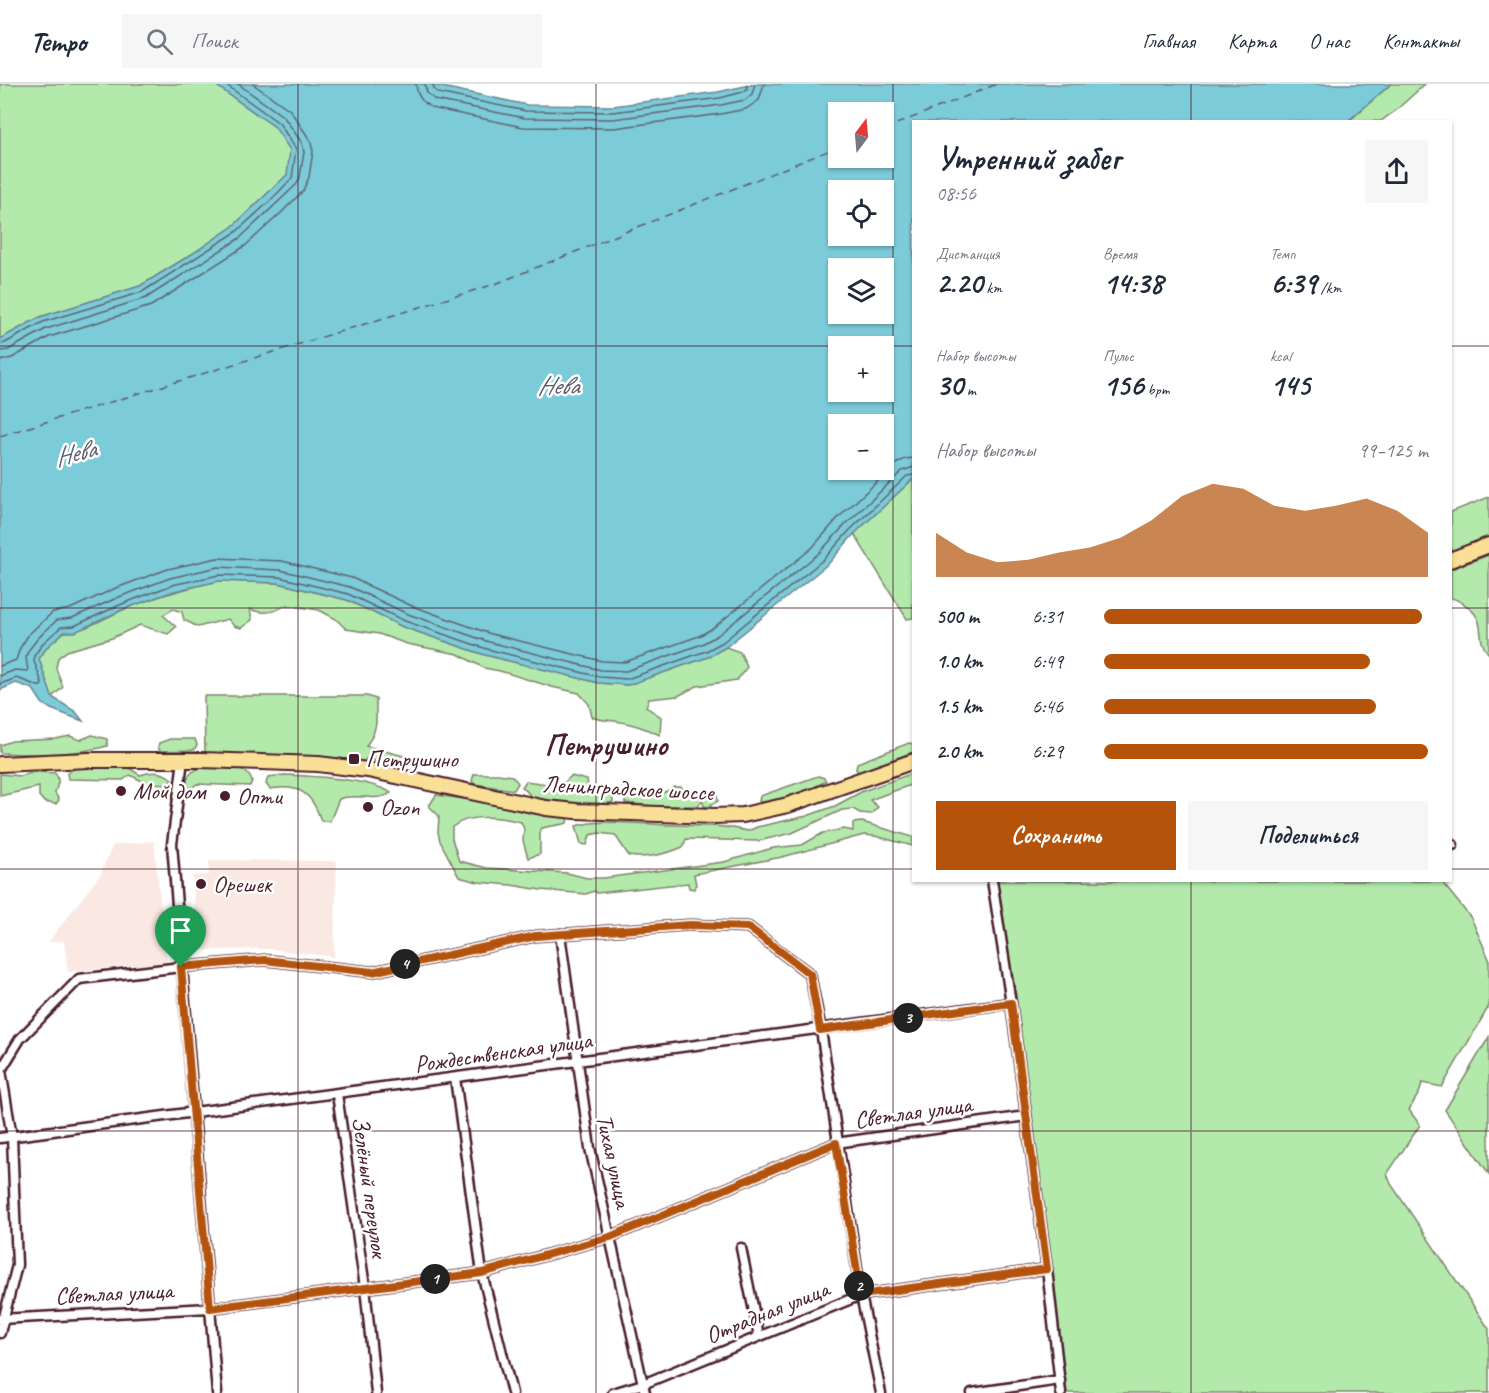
<!DOCTYPE html>
<html lang="ru">
<head>
<meta charset="utf-8">
<style>
  :root { --surface:#fff; --page:#f6f6f7; --text:#1f2937; --muted:#747a83; --line:#e0e1e3; --accent:#b45309 }
  body { margin:0; font-family:Caveat,sans-serif; background:var(--page); color:var(--text); height:100vh; display:flex; flex-direction:column; font-size:22px; white-space:nowrap }
  * { box-sizing:border-box; margin:0 }
  p { font-size:20px; color:var(--muted) }
  .icon { flex:none; width:33px; height:33px; fill:none; stroke:currentColor; stroke-width:2; stroke-linecap:round; stroke-linejoin:round }
  .map { position:relative; flex:1; overflow:hidden }
  .details { position:absolute; left:912px; top:36px; width:540px; height:762px; display:flex; flex-direction:column; background:var(--surface); border-radius:0px; box-shadow:0 2px 4px #0004 }
  .details>* { flex:none }
  .needle { width:39px; rotate:16deg }
  .fabs { position:absolute; left:828px; top:18px; display:grid; gap:12px }
  .fabs a { display:grid; place-items:center; width:66px; height:66px; border-radius:0px; background:var(--surface); box-shadow:0 2px 4px #0004; font-size:30px }
  .pin { position:absolute; display:grid; place-items:center; width:51px; height:51px; color:#fff; margin:-62px -26px; border-radius:50% 50% 50% 0; rotate:-45deg; box-shadow:0 0 6px #0007 }
  .pin .icon { rotate:45deg }
  .km { position:absolute; width:30px; height:30px; margin:-15px; border-radius:50%; background:#222; color:#fff; font-size:16px; line-height:30px; text-align:center }
  .round { display:grid; place-items:center; flex:none; width:63px; height:63px; border-radius:0px; background:var(--page) }
  .head { display:flex; align-items:center; justify-content:space-between; height:102px; padding:0 24px }
  h1 { font-size:33px; font-weight:700; line-height:45px }
  .metrics { display:grid; grid-template-columns:repeat(3,1fr); gap:9px; height:102px; padding:6px 24px }
  .metrics div { display:grid; align-content:center }
  .metrics b { font-size:30px; font-weight:700 }
  .metrics small { font-size:16px; font-weight:400 }
  .metrics p { font-size:16px }
  .chart { height:168px; padding:12px 24px }
  .chart p { display:flex; justify-content:space-between }
  .chart svg { width:100%; height:108px; margin-top:6px; fill:var(--accent); opacity:.7 }
  .primary-button { display:flex; gap:12px; margin-top:auto; padding:12px 24px }
  .primary-button a { flex:1; height:69px; border-radius:0px; background:var(--accent); color:#fff; font-size:24px; font-weight:700; line-height:69px; text-align:center }
  .primary-button a+a { background:var(--page); color:var(--text) }
  ul { padding:0 24px; list-style:none; font-size:20px }
  li { display:grid; grid-template-columns:96px 72px 1fr; align-items:center; height:45px }
  li i { height:15px; border-radius:8px; background:var(--accent) }
  header { display:flex; align-items:center; gap:36px; box-sizing:border-box; height:84px; padding:0 30px; background:var(--surface); border-bottom:2px solid var(--line) }
  header strong { font-size:28px }
  nav { display:flex; gap:33px; margin-inline-start:auto; font-size:21px }
  .search { width:420px; height:54px; background:var(--page); display:flex; align-items:center; gap:15px; box-sizing:border-box; padding:0 21px; border-radius:0px; color:var(--muted); font-size:22px }
  .map>svg:first-child { display:block }
  .built { fill:#fae9e3 }
  .green { fill:#b3eaac; stroke:#7e846c; stroke-width:1.5 }
  .water { fill:#7ccbd8; stroke:#688693; stroke-width:1.5; fill-rule:evenodd }
  .lines { fill:none; stroke-linecap:round; stroke-linejoin:round }
  .shore { stroke:#5e6470; stroke-width:1.5 }
  .ferry { stroke:#5c5b68; stroke-width:1.5; stroke-dasharray:8 6; stroke-linecap:butt }
  .minor-casing { stroke:#4a1f2b; stroke-width:13 }
  .primary-casing { stroke:#4a1f2b; stroke-width:18 }
  .minor { stroke:#fff; stroke-width:8 }
  .primary { stroke:#fadf96; stroke-width:14 }
  .route-casing { stroke:#fff; stroke-width:12 }
  .route { stroke:#b45309; stroke-width:8 }
  .grid { fill:none; stroke:#4a1f2b; stroke-width:1.5; stroke-opacity:0.55 }
  .poi-dot { fill:#4a1f2b; stroke:#fff; stroke-width:2 }
  .labels { text-anchor:middle; dominant-baseline:central; stroke-width:5; stroke-linejoin:round; paint-order:stroke }
  .poi-label { font-size:24px; fill:#4a1f2b; stroke:#fff; text-anchor:start }
  .street-label { font-size:24px; fill:#4a1f2b; stroke:#fff }
  .water-label { font-size:26px; font-style:italic; fill:#5c5b68; stroke:#fff }
  .district-label { font-size:30px; font-weight:bold; fill:#4a1f2b; stroke:#fff }
</style>
</head>
<body>
<header>
<strong>Tempo</strong>
<div class="search"><svg class="icon" aria-label="search" viewBox="0 0 24 24"><circle cx="10" cy="10" r="6"/><path d="M15 15l6 6"/></svg>Поиск</div>
<nav><a>Главная</a><a>Карта</a><a>О нас</a><a>Контакты</a></nav>
</header>
<div class="map">
<svg width="1489" height="1309" viewBox="0 0 1489 1309">
  <rect width="100%" height="100%" fill="#fff"/>
  <filter id="ink" filterUnits="userSpaceOnUse"><feTurbulence type="fractalNoise" baseFrequency=".0167" numOctaves="2"/><feDisplacementMap in="SourceGraphic" scale="12" xChannelSelector="R" yChannelSelector="G"/><feConvolveMatrix kernelMatrix="1 2 1 2 8 2 1 2 1" color-interpolation-filters="sRGB"/></filter>
  <g filter="url(#ink)">
    <!-- built -->
    <g class="built">
      <path d="M154 757 167 878 68 888 64 857 48 858 100 791 113 761Z"/>
      <path d="M209 776 337 777 334 873 269 865 200 866 195 833 193 792 209 791Z"/>
    </g>
    <!-- green -->
    <g class="green">
      <path d="M0 0H214L275 43 291 66 287 91 232 143 192 170 140 202 40 233 0 255Z"/>
      <path d="M1391 0H1425L1395 27 1381 37 1348 38Z"/>
      <path d="M913 395V534L907 535 854 450Z"/>
      <path d="M1489 413V453L1451 468V428Z"/>
      <path d="M1489 471V569H1488C1479 559 1482 549 1479 538 1476 527 1461 516 1451 514V485Z"/>
      <path d="M219 497 278 499 347 516 403 543 485 571 599 599 628 601 708 573 726 563 740 568 747 583 737 596 697 602 678 612 649 615 646 623 661 633 660 651C647 645 635 640 621 638 611 636 602 637 592 633L589 620 579 609 552 603 500 587 484 584 458 570 407 560 379 550 346 545 336 535 319 526 286 521C274 529 263 531 250 525L252 536 241 544 234 542 228 535 198 543 184 536 182 528 173 525 163 531 176 543 168 550 140 541 112 554 67 567 58 574 56 584 63 603 52 613 39 575 47 563 64 548C85 548 105 533 125 525 156 512 187 504 219 497Z"/>
      <path d="M204 612H367L376 615V640L373 651 366 662 408 673 409 678 398 682 366 675 365 679 358 677 357 671 352 670 348 676 205 669Z"/>
      <path d="M92 651 107 655V662C74 671 34 671 0 669V661L12 657 56 655 70 652 80 656Z"/>
      <path d="M170 655H195L197 661 194 666 160 667 158 663 159 659Z"/>
      <path d="M909 659 913 660V668L858 688 856 685 857 679Z"/>
      <path d="M108 681 129 684 140 691C151 687 163 687 172 695L168 700 146 699 130 691 123 696 68 695 67 689 75 684Z"/>
      <path d="M210 681C226 682 246 680 252 697L250 702 197 700 191 704 187 703C185 687 197 685 210 681Z"/>
      <path d="M35 688 55 689C61 696 57 701 55 709L59 716 56 720 44 718 39 712V703L0 712V690L20 692Z"/>
      <path d="M913 689V700L870 716 878 723 871 730 860 729 853 725 842 726 792 749 758 757 686 755 683 763C667 770 646 775 629 772L615 751 599 749 590 751 587 761 581 760 576 742C597 734 649 741 674 741 701 742 721 741 748 747L757 743 807 732 835 722 863 707Z"/>
      <path d="M474 690H498L512 692 518 699 514 706 474 700 472 697Z"/>
      <path d="M285 691C311 692 371 695 391 709 376 719 356 708 339 715L330 737H321C312 709 300 700 270 705L266 700 268 693Z"/>
      <path d="M571 692 587 696 589 706C598 711 604 705 612 710L613 718C604 722 541 718 532 713 528 710 526 705 522 703L526 697 561 702Z"/>
      <path d="M818 692 824 694 826 697 803 709 764 720 759 717 760 712Z"/>
      <path d="M675 703H681C692 714 703 707 716 710L718 717 708 723 704 722 702 716 699 721 695 722H654L625 719V713C643 706 655 716 675 703Z"/>
      <path d="M436 711 568 730 567 739C558 742 549 741 540 745V770L528 774 523 757 524 745 521 738C501 733 469 729 452 743V755L459 777 487 784 567 789 587 794H604L724 778 773 764 802 761 823 749 844 745 853 747V739L862 738 913 753V762L875 752 864 751 782 773 694 790 696 801 694 805 689 804 688 799 597 809 594 807 586 810 541 806 511 801 478 798 459 793 440 757 438 748 439 732 429 722Z"/>
      <path d="M996 797H1441L1471 834 1489 875V922L1442 1003 1422 999 1420 1007 1409 1026 1420 1041 1387 1090 1391 1100 1489 1245V1309H1067L1023 968Z"/>
      <path d="M1489 953V1090L1445 1026Z"/>
    </g>
    <!-- water -->
    <path class="water" d="M214 0H428L527 21 613 22 718 8 754 0H1391L1348 37 914 38 913 395 854 450 829 479 726 563 708 573 628 601 599 599 485 571 403 543 347 516 278 499 219 497 174 507 124 525 75 548H64L47 563 39 575 52 613 76 628 83 637 51 625 42 619 33 605 16 599 0 606V255L40 233 140 202 192 170 232 143 287 91 290 66 275 43ZM838 28H884V74H838ZM838 106H884V152H838ZM838 184H884V230H838ZM838 262H884V308H838ZM838 340H884V386H838Z"/>
    <g class="lines">
      <!-- shore -->
      <g class="shore">
        <path d="M416 0C417 13 423 21 436 25L523 43 614 44 721 30 746 25 759 16 764 0"/>
        <path d="M425 0 427 9 435 16 525 34 613 35 721 21 745 16 752 10 755 0"/>
        <path d="M433 0 434 5 438 9 526 27 613 28 720 14 743 8 747 5V0"/>
        <path d="M0 260 5 259 43 238 142 208 236 148 270 117 292 94 296 65 279 39 225 0"/>
        <path d="M0 267 8 266 46 245 146 214 240 154 297 100 300 93 304 68 302 59 284 33 238 0"/>
        <path d="M0 277 12 274 49 253 151 222 245 162 281 129 303 107 309 93 313 67 310 56 290 26 253 0"/>
        <path d="M0 582 16 576 20 564 29 550 53 528 70 525 116 504 168 485 217 474 282 477 352 494 412 522 491 550 602 577 625 578 699 552 713 544 812 464 838 434 896 380 905 375 914 374"/>
        <path d="M0 592 15 586 28 587 26 574 28 567 38 554 57 536 72 534 119 513 170 494 218 483 280 486 350 503 408 530 489 558 601 586 626 587 702 560 718 551 818 470 845 441 902 387 914 383"/>
        <path d="M0 600 17 594 38 602H41L42 599 34 577V572L43 559 61 543 74 542 122 520 172 501 219 491 279 493 348 510 405 537 487 565 600 593 627 595 706 567 723 558 824 475 850 446 907 392 914 391"/>
      </g>
      <!-- ferry -->
      <g class="ferry">
        <path d="M884 45 997 0"/>
        <path d="M0 352 495 200 838 63"/>
      </g>
      <!-- minor casing -->
      <g class="minor-casing">
        <g id="minor">
          <path d="M183 676 172 760 217 1309"/>
          <path d="M1450 760 1453 761"/>
          <path d="M992 796 1011 919 1047 1185 1061 1309"/>
          <path d="M560 850 590 1064 645 1309"/>
          <path d="M455 994 482 1189 512 1309"/>
          <path d="M337 1010 365 1203 376 1309"/>
          <path d="M0 1054 1011 919"/>
          <path d="M741 1164 759 1252"/>
          <path d="M0 1235 210 1224 482 1189 610 1153 836 1059 1026 1032"/>
          <path d="M0 1249 17 1181 12 1053 1 986 20 955 79 895 181 883 264 876 372 888 536 852 690 841 748 843 810 890 821 946 861 1211 881 1309"/>
          <path d="M613 1309 643 1300 861 1211 1047 1185"/>
          <path d="M972 1309 1060 1296"/>
        </g>
      </g>
      <!-- primary casing -->
      <g class="primary-casing">
        <g id="primary">
          <path d="M1450 476 1489 461"/>
          <path d="M0 680 89 676H201L318 680 368 686 546 724 576 727 714 732 743 731 788 721 914 677"/>
        </g>
      </g>
      <!-- minor -->
      <use href="#minor" class="minor"/>
      <!-- primary -->
      <use href="#primary" class="primary"/>
    </g>
  </g>
  <g class="lines" filter="url(#ink)">
    <!-- route casing -->
    <g class="route-casing">
      <path id="route" d="M690 841 748 843 810 890 820 946 1011 919 1047 1185 861 1211 836 1059 610 1153 482 1189 210 1224 181 883 264 876 372 888 536 852Z"/>
    </g>
    <!-- route -->
    <use href="#route" class="route"/>
  </g>
  <!-- grid -->
  <path class="grid" d="M298 0V1309M596 0V1309M893 0V1309M1191 0V38M0 262H914M1450 262H1489M0 524H914M1450 524H1489M0 785H914M1450 785H1489M1191 796V1309M0 1047H1489"/>
  <!-- markers -->
  <g class="poi-dot">
    <rect x="348" y="669" width="12" height="12" rx="3"/>
    <circle cx="121" cy="707" r="6"/>
    <circle cx="225" cy="712" r="6"/>
    <circle cx="368" cy="723" r="6"/>
    <circle cx="201" cy="800" r="6"/>
  </g>
  <g class="labels">
    <!-- poi labels -->
    <g class="poi-label">
      <text x="366" y="675">Петрушино</text>
      <text x="133" y="707">Мой дом</text>
      <text x="237" y="712">Опти</text>
      <text x="380" y="723">Ozon</text>
      <text x="213" y="800">Орешек</text>
    </g>
    <!-- street labels -->
    <g class="street-label">
      <text transform="translate(628 704) rotate(3)">Ленинградское шоссе</text>
      <text transform="translate(503 968) rotate(-8)">Рождественская улица</text>
      <text transform="translate(913 1028) rotate(-8)">Светлая улица</text>
      <text transform="translate(614 1077) rotate(78)">Тихая улица</text>
      <text transform="translate(370 1103) rotate(82)">Зелёный переулок</text>
      <text transform="translate(114 1209) rotate(-3)">Светлая улица</text>
      <text transform="translate(767 1228) rotate(-22)">Отрадная улица</text>
    </g>
    <!-- water labels -->
    <g class="water-label">
      <text x="558" y="301">Нева</text>
      <text transform="translate(75 369) rotate(-14)">Нева</text>
    </g>
    <!-- district labels -->
    <g class="district-label">
      <text x="606" y="661">Петрушино</text>
    </g>
  </g>
</svg>
<div class="fabs">
<a><svg class="needle" viewBox="-14 -14 28 28"><path d="M0-13l5 13h-10z" fill="#e53935"/><path d="M0 13l5-13h-10z" fill="#747a83"/></svg></a>
<a><svg class="icon" aria-label="locate" viewBox="0 0 24 24"><circle cx="12" cy="12" r="6"/><path d="M12 2v4M12 18v4M2 12h4M18 12h4"/></svg></a>
<a><svg class="icon" aria-label="layers" viewBox="0 0 24 24"><path d="M12 4l9 5-9 5-9-5zM3 14l9 5 9-5"/></svg></a>
<a>+</a>
<a>−</a>
</div>
<div class="pin" style="left:181px;top:883px;background:#1e9e55"><svg class="icon" aria-label="arrive" viewBox="0 0 24 24"><path d="M6 21V4h12l-3 4 3 4H6"/></svg></div>
<b class="km" style="left:435px;top:1195px">1</b>
<b class="km" style="left:859px;top:1202px">2</b>
<b class="km" style="left:908px;top:934px">3</b>
<b class="km" style="left:405px;top:880px">4</b>
<section class="details">
<div class="head"><div><h1>Утренний забег</h1><p>08:56</p></div><a class="round"><svg class="icon" aria-label="share" viewBox="0 0 24 24"><path d="M12 15V3M7 8l5-5 5 5M5 13v7h14v-7"/></svg></a></div>
<div class="metrics">
<div><p>Дистанция</p><b>2.20<small> km</small></b></div>
<div><p>Время</p><b>14:38</b></div>
<div><p>Темп</p><b>6:39<small> /km</small></b></div>
</div>
<div class="metrics">
<div><p>Набор высоты</p><b>30<small> m</small></b></div>
<div><p>Пульс</p><b>156<small> bpm</small></b></div>
<div><p>kcal</p><b>145</b></div>
</div>
<div class="chart"><p><span>Набор высоты</span>99–125 m</p>
<svg viewBox="0 0 160 44" preserveAspectRatio="none"><path d="M0 44V26L10 34L20 38L30 37L40 34L50 32L60 28L70 21L80 11L90 6L100 8L110 15L120 17L130 15L140 12L150 17L160 26V44z"/></svg>
</div>
<ul>
<li><b>500 m</b>6:31<i style="width:98%"></i></li>
<li><b>1.0 km</b>6:49<i style="width:82%"></i></li>
<li><b>1.5 km</b>6:46<i style="width:84%"></i></li>
<li><b>2.0 km</b>6:29<i style="width:100%"></i></li>
</ul>
<div class="primary-button"><a>Сохранить</a><a>Поделиться</a></div>
</section>
</div>
</body>
</html>
